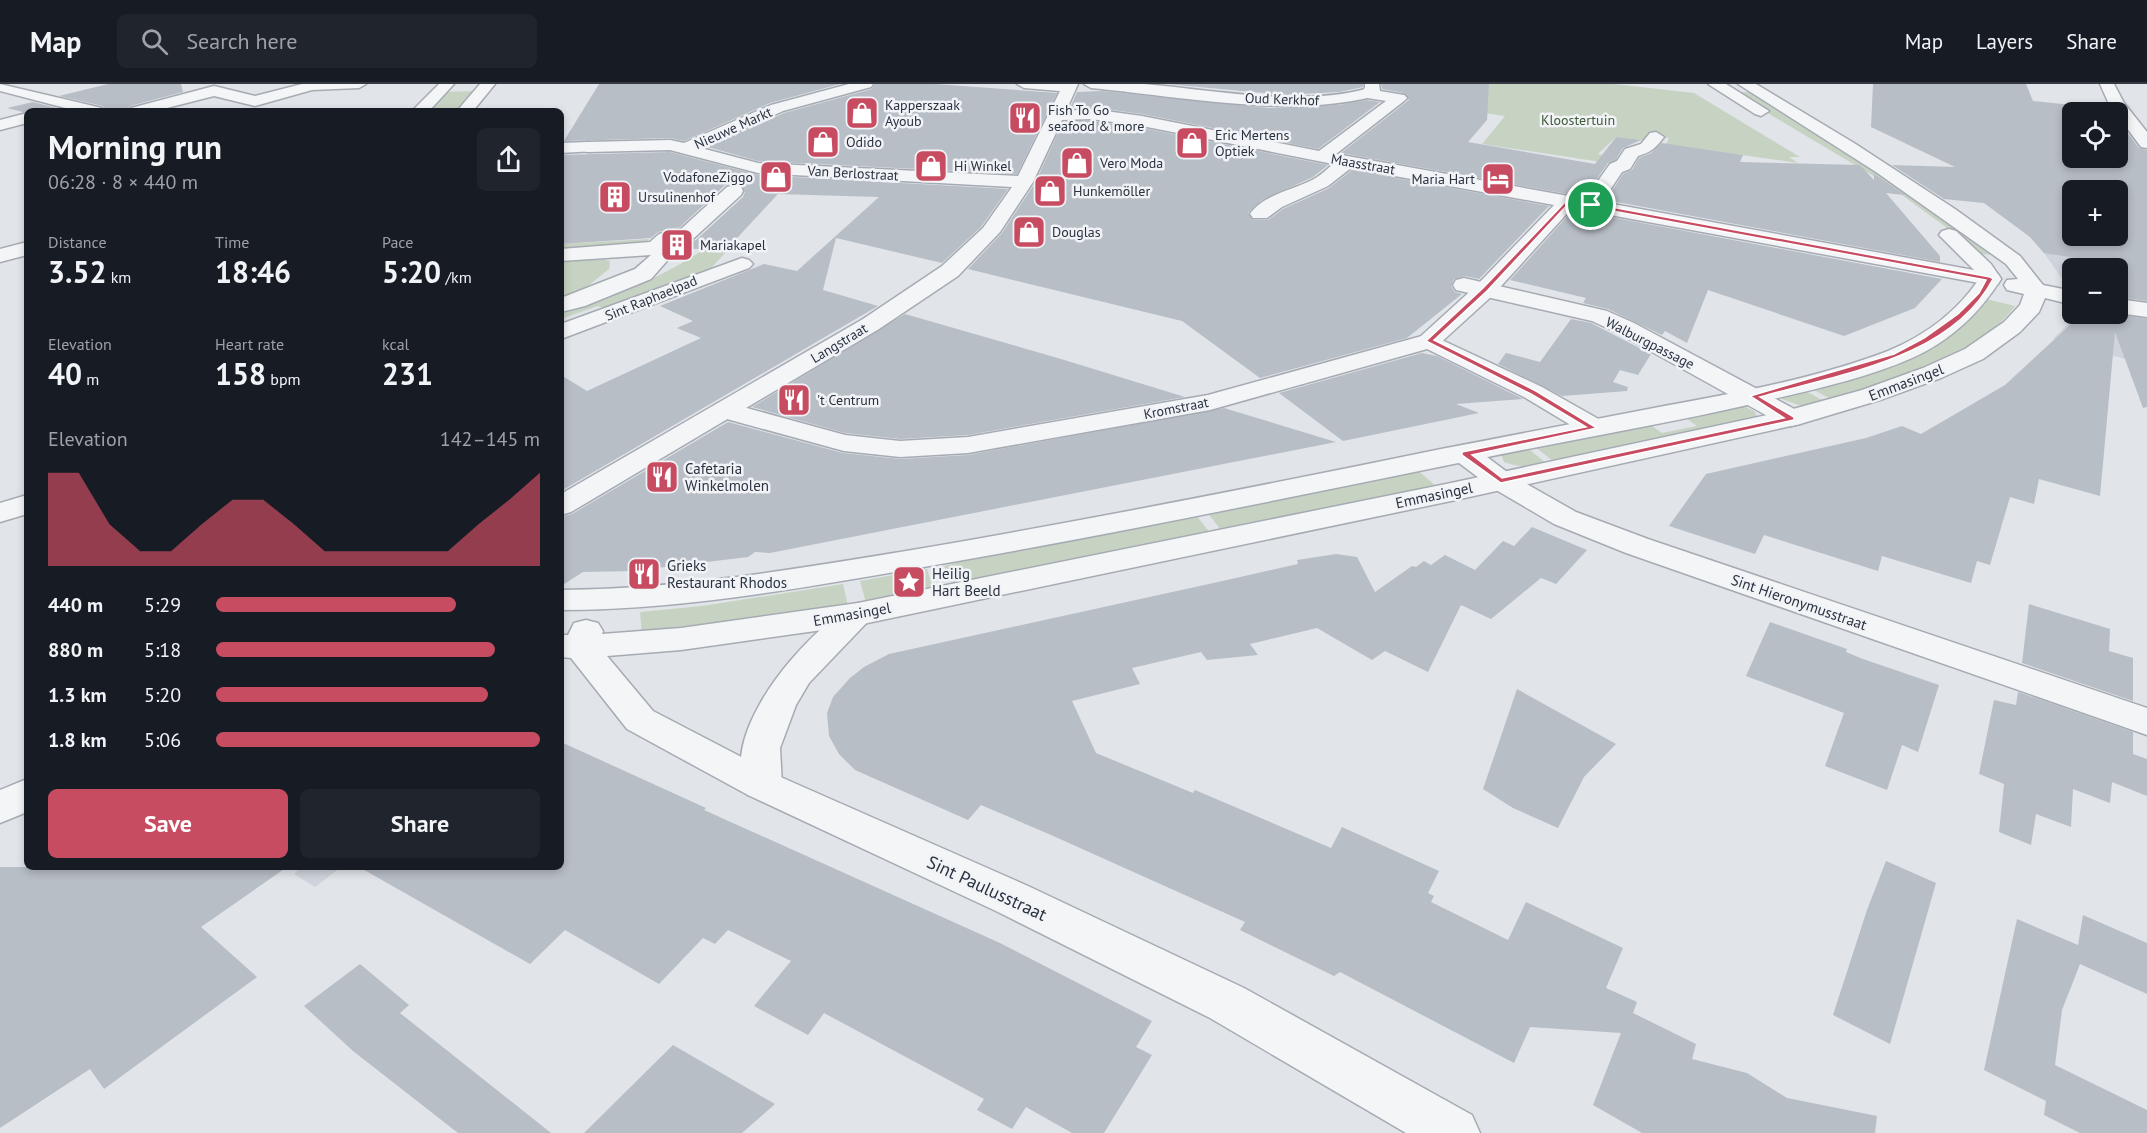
<!DOCTYPE html>
<html lang="en">
<head>
<meta charset="utf-8">
<style>
  :root { --surface:#171b24; --page:#20242c; --text:#f1f3f6; --muted:#9ea1a6; --line:#363941; --accent:#c84c61 }
  body { margin:0; font-family:"PT Sans",sans-serif; background:var(--page); color:var(--text); height:100vh; display:flex; flex-direction:column; font-size:22px; white-space:nowrap }
  * { box-sizing:border-box; margin:0 }
  p { font-size:20px; color:var(--muted) }
  .icon { flex:none; width:33px; height:33px; fill:none; stroke:currentColor; stroke-width:2; stroke-linecap:round; stroke-linejoin:round }
  .map { position:relative; flex:1; overflow:hidden }
  .drawer { position:absolute; left:24px; top:24px; width:540px; height:762px; display:flex; flex-direction:column; background:var(--surface); border-radius:9px; box-shadow:0 3px 9px #0003 }
  .drawer>* { flex:none }
  .buttons { position:absolute; left:2062px; top:18px; display:grid; gap:12px }
  .buttons a { display:grid; place-items:center; width:66px; height:66px; border-radius:9px; background:var(--surface); box-shadow:0 3px 9px #0003; font-size:30px }
  .pin { position:absolute; display:grid; place-items:center; width:51px; height:51px; color:#fff; margin:-26px; border:3px solid #fff; border-radius:50%; box-shadow:0 2px 6px #0007 }
  .round { display:grid; place-items:center; flex:none; width:63px; height:63px; border-radius:9px; background:var(--page) }
  .head { display:flex; align-items:center; justify-content:space-between; height:102px; padding:0 24px }
  h1 { font-size:33px; font-weight:600; line-height:45px }
  .metrics { display:grid; grid-template-columns:repeat(3,1fr); gap:9px; height:102px; padding:6px 24px }
  .metrics div { display:grid; align-content:center }
  .metrics b { font-size:30px; font-weight:600 }
  .metrics small { font-size:16px; font-weight:400 }
  .metrics p { font-size:16px }
  .chart { height:168px; padding:12px 24px }
  .chart p { display:flex; justify-content:space-between }
  .chart svg { width:100%; height:108px; margin-top:6px; fill:var(--accent); opacity:.7 }
  .cta { display:flex; gap:12px; margin-top:auto; padding:12px 24px }
  .cta a { flex:1; height:69px; border-radius:9px; background:var(--accent); color:#fff; font-size:24px; font-weight:600; line-height:69px; text-align:center }
  .cta a+a { background:var(--page); color:var(--text) }
  ul { padding:0 24px; list-style:none; font-size:20px }
  li { display:grid; grid-template-columns:96px 72px 1fr; align-items:center; height:45px }
  li i { height:15px; border-radius:8px; background:var(--accent) }
  header { display:flex; align-items:center; gap:36px; box-sizing:border-box; height:84px; padding:0 30px; background:var(--surface); border-bottom:2px solid var(--line) }
  header strong { font-size:28px }
  nav { display:flex; gap:33px; margin-inline-start:auto; font-size:21px }
  .search { width:420px; height:54px; background:var(--page); display:flex; align-items:center; gap:15px; box-sizing:border-box; padding:0 21px; border-radius:9px; color:var(--muted); font-size:22px }
  .map>svg:first-child { display:block }
  .built { fill:#cfd3db }
  .green { fill:#c7d3c2; fill-rule:evenodd }
  .building { fill:#b8bec6; fill-rule:evenodd }
  .lines { fill:none; stroke-linecap:round; stroke-linejoin:round }
  .pedestrian-tunnel { stroke:#bcc0c7; stroke-width:16; stroke-dasharray:16 8; stroke-linecap:butt }
  .pedestrian-casing { stroke:#a6abb3; stroke-width:3 }
  .minor-casing { stroke:#a6abb3; stroke-width:3 }
  .tertiary-casing { stroke:#a6abb3; stroke-width:3 }
  .pedestrian { fill:#f4f5f7; fill-rule:evenodd }
  .minor { fill:#f4f5f7; fill-rule:evenodd }
  .tertiary { fill:#f4f5f7; fill-rule:evenodd }
  .route { fill:#c84c61; stroke:#fff; stroke-width:1.5; fill-rule:evenodd }
  .labels { text-anchor:middle; dominant-baseline:central; stroke-width:5; stroke-linejoin:round; paint-order:stroke }
  .far-street-label { font-size:14px; fill:#2a3240; stroke:#f1f3f7 }
  .far-poi-label { font-size:14px; fill:#2a3240; stroke:#f1f3f7; text-anchor:start }
  .far-park-label { font-size:14px; fill:#3f5b38; stroke:#f1f3f7 }
  .street-label { font-size:15px; fill:#2a3240; stroke:#f1f3f7 }
  .poi-label { font-size:15px; fill:#2a3240; stroke:#f1f3f7; text-anchor:start }
  .near-street-label { font-size:18px; fill:#2a3240; stroke:#f1f3f7 }
</style>
</head>
<body>
<header>
<strong>Map</strong>
<div class="search"><svg class="icon" aria-label="search" viewBox="0 0 24 24"><circle cx="10" cy="10" r="6"/><path d="M15 15l6 6"/></svg>Search here</div>
<nav><a>Map</a><a>Layers</a><a>Share</a></nav>
</header>
<div class="map">
<svg width="2147" height="1049" viewBox="0 0 2147 1049">
  <rect width="100%" height="100%" fill="#e1e4e9"/>
  <!-- built -->
  <g class="built">
    <path d="M2029 152 2147 160V281L2053 255 2078 230H2118V184H2073V210L2044 169Z"/>
    <path d="M301 783H341L315 803 294 790Z"/>
  </g>
  <!-- green -->
  <g class="green">
    <path d="M1445 0H1614L1694 9 1800 73H1789L1798 79 1666 60 1669 54 1652 52 1647 57 1616 53 1598 70 1618 74 1614 80 1482 60 1505 32 1424 20Z"/>
    <path d="M474 7 457 27H426L444 8Z"/>
    <path d="M1732 8H1752L1845 64 1998 171 1977 170 1943 141 1887 100Z"/>
    <path d="M649 155 646 160 561 165V160Z"/>
    <path d="M703 159 733 160 706 190 610 227 598 222 561 235V230C613 214 661 194 706 164Z"/>
    <path d="M597 174 610 177 609 185 588 202 561 214V176Z"/>
    <path d="M1986 215 2015 222C1972 278 1895 295 1831 315L1810 304 1971 232Z"/>
    <path d="M1802 305 1824 317 1801 322 1782 315 1781 312Z"/>
    <path d="M1741 321 1754 327 1758 334 1554 378 1533 361ZM1687 335 1697 342 1662 349 1652 342Z"/>
    <path d="M1525 362 1546 379C1530 382 1520 384 1504 378L1501 370 1508 365Z"/>
    <path d="M1416 385 1436 402 1221 446 1207 428Z"/>
    <path d="M1196 431 1210 449 952 501 944 482 1000 467Z"/>
    <path d="M927 485 933 505 866 519 860 497Z"/>
    <path d="M843 500 848 522 642 552 640 528 702 522Z"/>
  </g>
  <!-- building -->
  <g class="building">
    <path d="M108 0H181L183 8 130 22 127 27H106L103 22 59 12Z"/>
    <path d="M599 0H840L770 19 684 57 670 54 564 57Z"/>
    <path d="M875 0H935L1057 9 1017 90 758 77 708 63 784 29 872 5Z"/>
    <path d="M1167 0H1363V3L1339 8 1284 11Z"/>
    <path d="M1381 0H1489L1487 36 1468 58 1595 80 1616 53 1641 56 1623 64 1616 75 1608 79 1584 113 1341 69 1409 16 1404 9 1382 5Z"/>
    <path d="M1873 0H2026L2033 17 2112 25 2115 28H2073V74H2118V36L2139 64 2147 66V217L2118 213V185L2122 181 2044 169 2030 153 1984 119 1944 115 1892 81 1955 83 1871 43ZM2073 106H2118V152H2073Z"/>
    <path d="M1102 7 1269 24 1339 21 1366 16 1380 18 1318 65 1142 30 1091 23 1070 24 1077 8Z"/>
    <path d="M33 18 68 27 23 28 7 24Z"/>
    <path d="M1091 37 1142 44 1328 81 1313 93 1262 116 1248 129 1253 136H1268L1283 125 1329 104 1352 86 1549 122 1479 195 1465 192 1454 195 1451 202 1455 208 1462 210 1407 254 1260 294 1182 237 968 185 1002 149 1035 99 1063 38Z"/>
    <path d="M1662 59 1743 71 1740 78 1860 81 1874 96V90L1905 111 1886 109 1940 172V178L1606 116 1623 90 1632 86 1639 74 1651 69Z"/>
    <path d="M670 68 758 91 1008 105 981 143 942 179 836 154 823 206 878 222 561 407V291L587 307 701 254 677 244 693 237 660 222 764 180 797 187 879 113 778 110 726 166 673 164 677 160 696 156 743 113 745 108 743 102 733 99 725 101 680 143 658 148 651 154 561 160V71Z"/>
    <path d="M1573 126 1942 195 1915 224 1844 252 1708 206 1687 259 1665 247 1662 251 1608 225 1583 219 1586 214 1510 196Z"/>
    <path d="M905 230 1061 275 1185 313 968 351 900 355 845 349 752 323Z"/>
    <path d="M2082 230H2116L2147 235V323L2143 324 2115 248 2100 412 2039 395 2034 420 2010 413 1990 481 1977 477 1971 499 1882 472 1878 487 1764 451 1755 470 1669 442 1706 390 1866 354 1902 342 1921 350 2005 301Z"/>
    <path d="M1571 235 1591 239 1651 270 1638 291 1620 286 1613 298 1628 303 1627 307 1562 312 1498 280 1506 269 1540 278Z"/>
    <path d="M1422 269 1437 272 1523 315 1456 320 1479 329 1343 357 1279 309Z"/>
    <path d="M1224 324 1336 358 770 469 755 468 748 473 632 487 583 488 561 502V433L572 430 728 338 843 369 900 375 968 371Z"/>
    <path d="M1532 443 1587 466 1556 500 1541 494 1491 535 1461 521 1428 588 1385 567 1372 576 1317 544 1250 560 1258 571 1207 576 1201 568 1132 584 1140 600 1072 617 1096 669 1193 709 1195 706 1331 764 1342 743 1439 787 1428 809 1434 812 1431 818 1508 856 1526 818 1623 864 1606 904 1637 918 1633 929 1696 960 1692 975 1747 989 1787 1014 1877 1032 1875 1049H1642L1593 1021 1621 949 1530 943 1514 979 1340 888 1334 892 1240 846 1245 838 1051 751 981 721 968 736 855 686 839 670 829 652 827 629 833 613 850 594 864 583 889 570 1227 496 1298 480 1297 476 1336 470 1357 473 1375 508 1412 482 1416 483 1424 477 1431 481 1445 471 1475 486 1503 457 1514 462Z"/>
    <path d="M2029 520 2110 545 2109 567 2133 574V617L2022 579Z"/>
    <path d="M1770 538 1847 565 1846 568 1863 575 1939 601 1918 668 1902 661 1887 706 1825 682 1844 629 1746 592Z"/>
    <path d="M1517 605 1616 660 1584 693 1558 744 1513 724 1483 705Z"/>
    <path d="M2018 608 2133 648V670L2147 675V712L2112 698 2110 719 2073 705 2071 743 2036 730 2031 761 1999 748 2004 700 1979 690 1994 616 2016 621Z"/>
    <path d="M561 658 706 724 704 726 1000 859 1152 937 1136 963 1152 971 1104 1049H1072L1026 1023 1012 1045 977 1026 984 1015 824 929 808 951 780 936 754 922 791 877 728 846 715 860 703 854 659 900 565 846 530 880 359 783H561Z"/>
    <path d="M1886 777 1936 799 1890 960 1833 931 1867 826Z"/>
    <path d="M0 783H287L201 843 257 893 104 1005 90 985 0 1044Z"/>
    <path d="M2083 831 2147 859V910L2080 880 2062 926 2055 981 2147 1026V1049H2080L2044 1031 2046 1017 1984 986 2017 835 2078 861Z"/>
    <path d="M360 880 409 921 400 929 551 1049H458L353 967 304 922Z"/>
    <path d="M673 961 775 1020 742 1049H584Z"/>
  </g>
  <g class="lines">
    <!-- pedestrian-tunnel -->
    <path class="pedestrian-tunnel" d="M734 107 752 88"/>
    <!-- pedestrian casing -->
    <g class="pedestrian-casing">
      <g id="pedestrian">
        <path d="M849 0H873L871 3 783 27 701 64 758 79 1018 92 1060 7 1024 4 1017 0H1078L1066 27 1091 25 1142 32 1319 67 1394 11H1404L1407 14 1404 17 1336 70 1585 115 1610 80 1617 77 1625 65 1641 60 1650 49 1656 48 1664 53C1656 64 1651 68 1638 72L1630 85 1622 88 1602 118 1990 189 1998 190 2001 195 1998 200 1990 201 1572 124 1493 211 1437 262 1429 264 1421 262 1417 257 1421 252 1477 201 1554 121 1351 84 1328 102 1282 123 1267 134H1253L1250 130C1264 110 1294 106 1314 95 1321 91 1327 85 1333 80L1142 42 1091 35 1062 36 1033 98 1000 148 958 192 879 245 571 428 561 431V410L863 235 942 182 983 144 1012 103 758 89 670 66 588 68 582 67 580 63 582 59 588 58 670 56 684 59 771 21Z"/>
        <path d="M1084 0C1104 0 1124 0 1144 0 1214 6 1297 23 1366 5L1374 10 1371 13C1290 34 1175 12 1091 4Z"/>
        <path d="M734 101 741 103 743 107 741 111 694 154 673 159 668 164 673 170 651 195 585 222 561 228V214L635 185 651 171 561 177V165L650 158 659 150 681 145 727 103Z"/>
        <path d="M27 695V728L0 739V706Z"/>
      </g>
    </g>
    <!-- minor casing -->
    <g class="minor-casing">
      <g id="minor">
        <path d="M0 0 102 24 104 27H77L0 7Z"/>
        <path d="M302 0H366L359 4 312 6 255 22 214 12 155 27H129L131 24 214 2 255 12Z"/>
        <path d="M1365 0H1379L1380 7 1404 11 1407 14 1399 19 1361 13 1358 10 1365 4Z"/>
        <path d="M2100 0H2114L2124 19 2147 48V64L2141 63 2118 32V28L2109 20Z"/>
        <path d="M27 29V39L0 46V36Z"/>
        <path d="M588 58 594 59 596 63 594 67 561 69V59Z"/>
        <path d="M27 158V171L0 178V165Z"/>
        <path d="M742 174 749 176 753 180 749 184 561 255V240Z"/>
        <path d="M1464 194 1607 227 1634 239 1800 328 1804 334 1800 340 1791 342 1782 340 1618 249 1592 237 1456 206 1453 201 1456 196Z"/>
        <path d="M1429 250 1542 303 1602 337 1606 343 1602 349 1593 351 1584 349 1524 313 1427 265 1210 326 968 369 900 373 844 367 716 332 712 326 716 320 725 318 845 351 900 357 968 353 1208 311Z"/>
        <path d="M1465 362 1475 364 1511 391 1576 428 1648 455 2147 624V651L1626 469 1554 440 1491 403 1455 376 1451 370 1455 364Z"/>
        <path d="M858 519 870 523 875 530 809 599 796 621 780 664 782 701 776 711 762 716 748 711C719 658 783 579 821 545 833 534 842 524 858 519Z"/>
      </g>
    </g>
    <!-- tertiary casing -->
    <g class="tertiary-casing">
      <g id="tertiary">
        <path d="M439 0H454L429 27H412Z"/>
        <path d="M480 0H495L473 27H457Z"/>
        <path d="M1708 0H1726L1769 27 1761 32 1755 30Z"/>
        <path d="M1738 0H1756L1854 59 1955 125 2020 172 2043 201 2073 207V221L2045 214 2039 228 2020 248 1983 275 1941 294 1880 316 1800 340 1451 417 858 541 681 566 607 572 653 627 776 691 1028 802 1244 904 1472 1031 1480 1049H1406L1210 934 998 828 748 711 627 645 571 574 561 573V551H568L574 539 586 536 598 539 603 547 602 550 681 544 858 519 1451 399 1786 327 1862 306 1923 284 1965 265 2004 238 2020 221 2024 210 2007 206 2004 201 2007 196 2018 195 2006 180 1876 88Z"/>
        <path d="M1949 145 1956 147 1991 180 2001 195C1979 230 1950 257 1912 274 1865 295 1811 306 1761 318 1666 340 1569 356 1473 376 1286 414 1100 453 912 485 795 505 680 526 561 526V506C680 505 796 485 912 466 1089 436 1266 401 1441 365 1514 351 1586 337 1659 323 1735 309 1815 295 1888 267 1924 252 1957 228 1979 195L1975 187 1939 151 1942 147Z"/>
        <path d="M2118 215 2147 219V233L2118 229Z"/>
        <path d="M27 411V430L0 438V419Z"/>
      </g>
    </g>
    <!-- pedestrian -->
    <use href="#pedestrian" class="pedestrian"/>
    <!-- minor -->
    <use href="#minor" class="minor"/>
    <!-- tertiary -->
    <use href="#tertiary" class="tertiary"/>
  </g>
  <!-- route -->
  <path class="route" d="M1568 115 1990 193 1993 195C1951 275 1839 290 1760 313L1794 333V336L1501 399 1462 371V368L1586 343 1531 310 1426 257 1483 204ZM1569 119 1591 123 1986 196 1979 209 1958 230 1924 254 1894 270 1750 312 1784 334 1502 394 1472 371 1597 344 1536 307 1434 256 1487 207Z"/>
  <!-- icons -->
  <defs>
    <g id="shop-square" transform="scale(1.725)"><rect x="-9" y="-9" width="18" height="18" rx="4" fill="#c84c61" stroke="#f1f3f7"/><path d="M-5-2.5h2.3a2.7 3.5 0 0 1 5.4 0H5L5.5 6h-11ZM-1.5-2.5h3a1.5 2.3 0 0 0-3 0Z" fill="#fff"/></g>
    <g id="restaurant-square" transform="scale(1.725)"><rect x="-9" y="-9" width="18" height="18" rx="4" fill="#c84c61" stroke="#f1f3f7"/><path d="M-5-6h1v4h1v-4h1v4h1v-4h1v5L-1.5 .5V6h-2V.5L-5-1ZM5-6V6H3V1.5H1.5Q1.5-4 5-6Z" fill="#fff"/></g>
    <g id="hotel-square" transform="scale(1.725)"><rect x="-9" y="-9" width="18" height="18" rx="4" fill="#c84c61" stroke="#f1f3f7"/><path d="M-6-4.5h1.5V1H6V5H4.5V3h-9V5H-6ZM-4 0a1.8 1.8 0 1 1 3.6 0ZM.5 0V-2.5h3Q6-2.5 6 0Z" fill="#fff"/></g>
    <g id="building-square" transform="scale(1.725)"><rect x="-9" y="-9" width="18" height="18" rx="4" fill="#c84c61" stroke="#f1f3f7"/><path d="M-4-6H4V6H1V3H-1V6H-4ZM-2.5-4.3h1.7v1.8h-1.7ZM.8-4.3h1.7v1.8H.8ZM-2.5-1h1.7V.8h-1.7ZM.8-1h1.7V.8H.8Z" fill="#fff"/></g>
    <g id="sight-square" transform="scale(1.725)"><rect x="-9" y="-9" width="18" height="18" rx="4" fill="#c84c61" stroke="#f1f3f7"/><path d="M0-6L1.8-2.2L6-1.7L2.9 1.2L3.7 5.4L0 3.3L-3.7 5.4L-2.9 1.2L-6-1.7L-1.8-2.2Z" fill="#fff"/></g>
  </defs>
  <g fill-rule="evenodd">
    <use href="#shop-square" x="862" y="29"/>
    <use href="#restaurant-square" x="1025" y="34"/>
    <use href="#shop-square" x="823" y="58"/>
    <use href="#shop-square" x="1192" y="59"/>
    <use href="#shop-square" x="1077" y="79"/>
    <use href="#shop-square" x="931" y="82"/>
    <use href="#shop-square" x="776" y="93"/>
    <use href="#hotel-square" x="1498" y="95"/>
    <use href="#shop-square" x="1050" y="107"/>
    <use href="#building-square" x="615" y="113"/>
    <use href="#shop-square" x="1029" y="148"/>
    <use href="#building-square" x="677" y="161"/>
    <use href="#restaurant-square" x="794" y="316"/>
    <use href="#restaurant-square" x="662" y="393"/>
    <use href="#restaurant-square" x="644" y="490"/>
    <use href="#sight-square" x="909" y="498"/>
  </g>
  <g class="labels">
    <!-- far-street labels -->
    <g class="far-street-label">
      <text transform="translate(1282 15) rotate(2)">Oud Kerkhof</text>
      <text transform="translate(733 44) rotate(-24)">Nieuwe Markt</text>
      <text transform="translate(1363 80) rotate(10)">Maasstraat</text>
      <text transform="translate(853 89) rotate(3)">Van Berlostraat</text>
      <text transform="translate(651 214) rotate(-22)">Sint Raphaelpad</text>
      <text transform="translate(839 259) rotate(-31)">Langstraat</text>
      <text transform="translate(1650 259) rotate(27)">Walburgpassage</text>
      <text transform="translate(1176 324) rotate(-11)">Kromstraat</text>
    </g>
    <!-- far-poi labels -->
    <g class="far-poi-label">
      <text x="885" y="21">Kapperszaak<tspan x="885" dy="16">Ayoub</tspan></text>
      <text x="1048" y="26">Fish To Go<tspan x="1048" dy="16">seafood &amp; more</tspan></text>
      <text x="1215" y="51">Eric Mertens<tspan x="1215" dy="16">Optiek</tspan></text>
      <text x="846" y="58">Odido</text>
      <text x="1100" y="79">Vero Moda</text>
      <text x="954" y="82">Hi Winkel</text>
      <text x="753" y="93" text-anchor="end">VodafoneZiggo</text>
      <text x="1475" y="95" text-anchor="end">Maria Hart</text>
      <text x="1073" y="107">Hunkemöller</text>
      <text x="638" y="113">Ursulinenhof</text>
      <text x="1052" y="148">Douglas</text>
      <text x="700" y="161">Mariakapel</text>
      <text x="817" y="316">'t Centrum</text>
    </g>
    <!-- far-park labels -->
    <g class="far-park-label">
      <text x="1578" y="36">Kloostertuin</text>
    </g>
    <!-- street labels -->
    <g class="street-label">
      <text transform="translate(1906 298) rotate(-21)">Emmasingel</text>
      <text transform="translate(1434 411) rotate(-12)">Emmasingel</text>
      <text transform="translate(1799 518) rotate(19)">Sint Hieronymusstraat</text>
      <text transform="translate(852 530) rotate(-10)">Emmasingel</text>
    </g>
    <!-- poi labels -->
    <g class="poi-label">
      <text x="685" y="384">Cafetaria<tspan x="685" dy="17">Winkelmolen</tspan></text>
      <text x="667" y="481">Grieks<tspan x="667" dy="17">Restaurant Rhodos</tspan></text>
      <text x="932" y="489">Heilig<tspan x="932" dy="17">Hart Beeld</tspan></text>
    </g>
    <!-- near-street labels -->
    <g class="near-street-label">
      <text transform="translate(987 804) rotate(25)">Sint Paulusstraat</text>
    </g>
  </g>
</svg>
<div class="buttons">
<a><svg class="icon" aria-label="locate" viewBox="0 0 24 24"><circle cx="12" cy="12" r="6"/><path d="M12 2v4M12 18v4M2 12h4M18 12h4"/></svg></a>
<a>+</a>
<a>−</a>
</div>
<div class="pin" style="left:1591px;top:121px;background:#1e9e55"><svg class="icon" aria-label="arrive" viewBox="0 0 24 24"><path d="M6 21V4h12l-3 4 3 4H6"/></svg></div>
<section class="drawer">
<div class="head"><div><h1>Morning run</h1><p>06:28 · 8 × 440 m</p></div><a class="round"><svg class="icon" aria-label="share" viewBox="0 0 24 24"><path d="M12 15V3M7 8l5-5 5 5M5 13v7h14v-7"/></svg></a></div>
<div class="metrics">
<div><p>Distance</p><b>3.52<small> km</small></b></div>
<div><p>Time</p><b>18:46</b></div>
<div><p>Pace</p><b>5:20<small> /km</small></b></div>
</div>
<div class="metrics">
<div><p>Elevation</p><b>40<small> m</small></b></div>
<div><p>Heart rate</p><b>158<small> bpm</small></b></div>
<div><p>kcal</p><b>231</b></div>
</div>
<div class="chart"><p><span>Elevation</span>142–145 m</p>
<svg viewBox="0 0 160 44" preserveAspectRatio="none"><path d="M0 44V6L10 6L20 27L30 38L40 38L50 27L60 17L70 17L80 27L90 38L100 38L110 38L120 38L130 38L140 27L150 17L160 6V44z"/></svg>
</div>
<ul>
<li><b>440 m</b>5:29<i style="width:74%"></i></li>
<li><b>880 m</b>5:18<i style="width:86%"></i></li>
<li><b>1.3 km</b>5:20<i style="width:84%"></i></li>
<li><b>1.8 km</b>5:06<i style="width:100%"></i></li>
</ul>
<div class="cta"><a>Save</a><a>Share</a></div>
</section>
</div>
</body>
</html>
